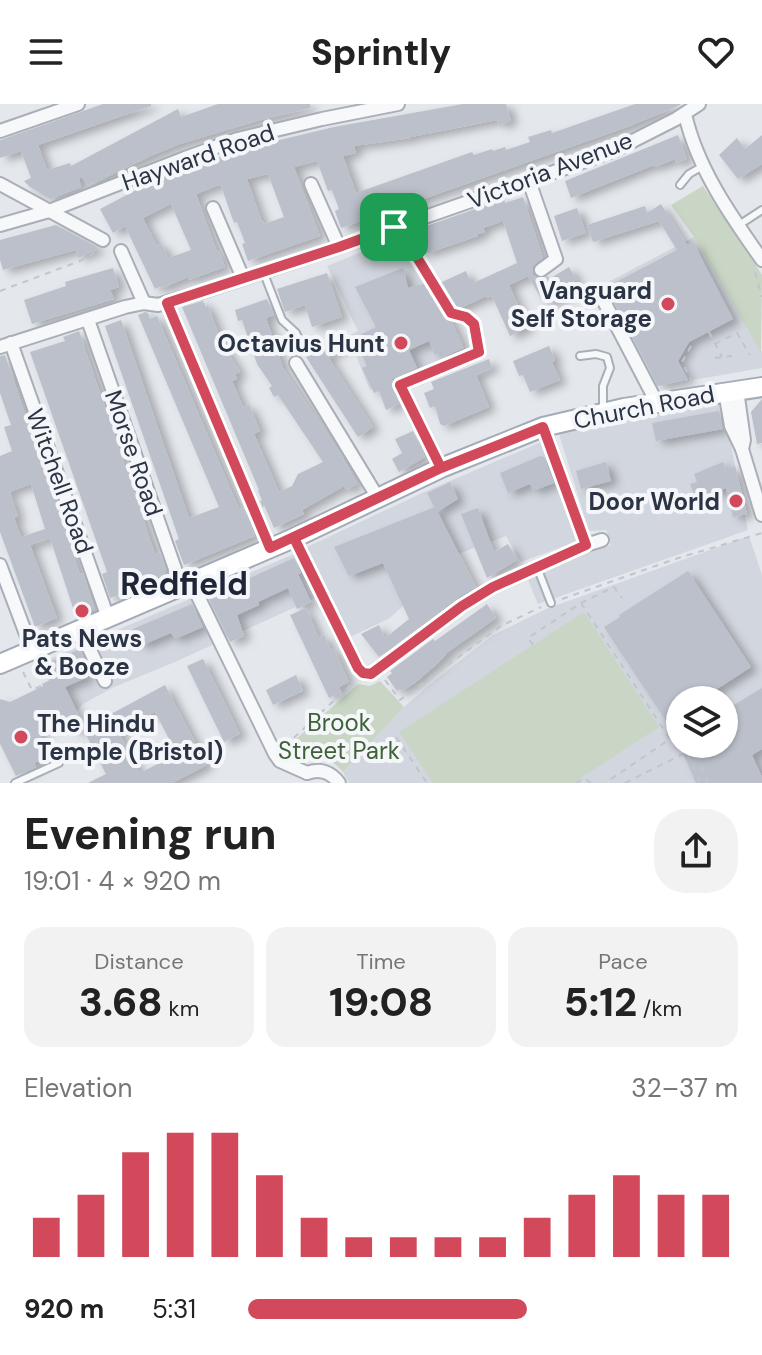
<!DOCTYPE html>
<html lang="en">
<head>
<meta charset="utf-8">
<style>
  :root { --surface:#fff; --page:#f2f2f2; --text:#222; --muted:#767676; --accent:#d1495b }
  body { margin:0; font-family:"DM Sans",sans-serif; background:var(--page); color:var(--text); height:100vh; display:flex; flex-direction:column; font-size:30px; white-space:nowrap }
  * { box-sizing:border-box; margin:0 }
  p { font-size:26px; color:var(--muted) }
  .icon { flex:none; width:44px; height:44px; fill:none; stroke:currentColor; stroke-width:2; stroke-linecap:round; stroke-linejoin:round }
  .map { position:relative; height:679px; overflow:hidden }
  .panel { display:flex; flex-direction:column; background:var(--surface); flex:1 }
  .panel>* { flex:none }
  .controls { position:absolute; left:666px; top:582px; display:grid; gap:16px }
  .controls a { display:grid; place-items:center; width:72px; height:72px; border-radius:50%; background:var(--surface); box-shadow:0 2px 6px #0004; font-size:40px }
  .pin { position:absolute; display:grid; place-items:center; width:68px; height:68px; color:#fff; margin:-34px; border-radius:16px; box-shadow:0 4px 12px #0006 }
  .round { display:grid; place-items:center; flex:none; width:84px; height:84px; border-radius:32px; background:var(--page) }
  .summary { display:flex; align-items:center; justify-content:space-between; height:136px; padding:0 24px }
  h1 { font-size:44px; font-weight:800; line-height:60px }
  .stats { display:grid; grid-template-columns:repeat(3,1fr); gap:12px; height:136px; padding:8px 24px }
  .stats div { display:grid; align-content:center; border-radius:20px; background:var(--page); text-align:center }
  .stats b { font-size:40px; font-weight:800 }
  .stats small { font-size:22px; font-weight:400 }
  .stats p { font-size:22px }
  .chart { height:224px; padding:16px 24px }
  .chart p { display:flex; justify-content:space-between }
  .chart svg { width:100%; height:144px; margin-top:8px; stroke:var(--accent); stroke-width:6 }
  ul { padding:0 24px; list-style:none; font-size:26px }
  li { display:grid; grid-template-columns:128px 96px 1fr; align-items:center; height:60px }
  li i { height:20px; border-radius:10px; background:var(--accent) }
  header { display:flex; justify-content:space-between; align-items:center; height:104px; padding:0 24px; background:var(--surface); font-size:36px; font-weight:800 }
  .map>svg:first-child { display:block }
  .built { fill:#d2d6de; fill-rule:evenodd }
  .green { fill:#c9d6c5 }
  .building { fill:#bbc0ca; fill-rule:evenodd; filter:url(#shadow) }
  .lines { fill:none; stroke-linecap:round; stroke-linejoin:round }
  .lane-casing { stroke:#a9aeb7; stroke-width:10 }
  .street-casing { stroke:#a9aeb7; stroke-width:16 }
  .primary-casing { stroke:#a3abb8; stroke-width:22 }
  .path { stroke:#c2c5cb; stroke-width:2; stroke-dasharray:6 6; stroke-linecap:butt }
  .lane { stroke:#f7f8fa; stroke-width:6 }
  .street { stroke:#f7f8fa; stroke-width:12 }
  .primary { stroke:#fff; stroke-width:18 }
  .route-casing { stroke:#fff; stroke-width:16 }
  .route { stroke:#d1495b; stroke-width:10 }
  .poi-dot { fill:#d1495b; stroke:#f4f6f9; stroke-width:3 }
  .labels { text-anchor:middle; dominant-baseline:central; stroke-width:8; stroke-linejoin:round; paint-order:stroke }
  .street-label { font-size:24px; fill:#2b3445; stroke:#f4f6f9 }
  .poi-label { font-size:24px; font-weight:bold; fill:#2b3445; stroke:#f4f6f9; text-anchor:end }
  .park-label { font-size:24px; fill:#3f6138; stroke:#f4f6f9 }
  .district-label { font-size:32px; font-weight:bold; fill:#1d2536; stroke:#f4f6f9 }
</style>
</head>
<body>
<header><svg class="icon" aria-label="menu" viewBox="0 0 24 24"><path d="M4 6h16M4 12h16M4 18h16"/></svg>Sprintly<svg class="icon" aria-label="heart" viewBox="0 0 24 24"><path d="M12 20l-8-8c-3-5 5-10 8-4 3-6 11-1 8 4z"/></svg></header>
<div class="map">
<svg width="762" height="679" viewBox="0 0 762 679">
  <defs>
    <filter id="shadow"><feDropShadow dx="7" dy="4" stdDeviation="4" flood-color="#0004"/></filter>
  </defs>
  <rect width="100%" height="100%" fill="#e4e7ec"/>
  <!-- built -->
  <g class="built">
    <path d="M694 133 762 248V264L647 284 595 185Z"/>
    <path d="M396 134 435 189 467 248 370 286 348 232 358 227 327 162Z"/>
    <path d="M722 296 748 426 538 500 526 471 611 441 606 426 589 427 559 330 618 314Z"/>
    <path d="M541 338 578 437 521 458 506 432 458 450 390 514 350 533 307 443 422 389Z"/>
    <path d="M749 432 762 471V679H349L343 668 404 603 434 577 493 531 546 505ZM680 596H724V640H680Z"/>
    <path d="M296 449 315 494 175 558 114 583 83 600 77 607 66 585 55 590 41 559Z"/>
  </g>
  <!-- green -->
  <g class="green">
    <path d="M703 82 762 171 761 248 694 133 671 101Z"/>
    <path d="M584 508 659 623 573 679H433L399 628Z"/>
    <path d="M380 577 404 603 343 668C324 646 309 658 285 645L358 580 370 582Z"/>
  </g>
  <!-- building -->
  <g class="building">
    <path d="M103 0H151V2L38 41 47 66 70 59 71 62 178 5 181 13 218 0H310V4L257 17 180 40 153 51 92 80 91 79 87 81 82 73 79 74 81 83 50 95 30 83 24 77 31 74 21 47 0 54V36Z"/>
    <path d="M463 0H506L511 17 499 21 497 16 411 33V34L354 42 356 49 343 52 356 89 472 48 474 51 492 45 493 47 505 43 506 46 530 38 528 33 551 26 552 29 635 0H680V1L630 22 341 124 335 107 339 105 332 86 328 87 317 57 294 63 320 132 248 157 242 140 245 139 237 118 234 119 221 82 219 81 196 90 217 148 219 147 225 163 189 176 188 173 163 184 162 182 155 185 125 122 113 129 100 105 155 76 195 61 250 43 334 23ZM268 70 284 113 264 120 263 117 262 118 247 75ZM171 100 191 146 168 154 162 140 157 142 143 114Z"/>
    <path d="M678 31 687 55 676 59 675 55 655 63 654 61 571 94 565 77Z"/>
    <path d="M762 31V60L738 75 719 51 737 34 745 45Z"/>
    <path d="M523 93 543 154 533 162V171L538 174 543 175 548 172 549 175 569 163 577 176 573 178 577 184 549 200 545 194 542 196 528 172 509 181 528 223 510 232 492 192 487 194 486 192 448 210 464 244 443 253 441 248 435 251 429 237 409 246 417 264 393 275 392 284 399 300 386 306 379 287 374 289 362 264 367 262 354 234 376 223 355 183 403 164 408 184 430 178 433 182 466 167 471 180 517 159 503 117 483 124 485 128 478 130V132L425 150 420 135 416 136 412 127 504 95 505 99Z"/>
    <path d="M661 100 687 141 693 138 733 215 689 238 678 257 688 276 658 282 606 183 677 146 659 117 593 138 587 121 645 102 647 109Z"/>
    <path d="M577 104 586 129 562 137 554 112Z"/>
    <path d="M56 121 97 143 98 145 78 154 76 146 3 166 0 156V136Z"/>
    <path d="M113 164 119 183 110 186 114 195 32 220 24 196 66 182 65 178Z"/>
    <path d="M327 169 342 213 312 223 305 201 285 208 277 185Z"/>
    <path d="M267 195 274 211 266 214 283 264 341 351 357 380 347 386 344 382 302 406 304 410 274 424 264 401 263 404 260 397 262 396 258 387 259 386 182 203 203 197 206 203 208 202 223 241 240 268 235 270 237 275 232 277 243 303 249 301 260 327 254 330 279 388 292 382 298 370 323 358 278 291 274 293 269 284 272 282 257 260 242 216 238 217 235 206Z"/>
    <path d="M145 208 148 209 150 215 157 212 239 405 243 404 255 432 184 461 175 437 179 435 105 222 121 216 189 414 219 403 138 211Z"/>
    <path d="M79 227 147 426 155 450 160 448 166 466 164 470 158 473 156 477 110 494 102 470 107 468 30 248 65 237 63 233Z"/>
    <path d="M341 237 344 242 328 253 373 323 358 333 306 253Z"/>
    <path d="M549 242 555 256 552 258 560 276 530 288 523 271 519 272 513 257Z"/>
    <path d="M5 251 80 470 83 469 95 505 76 513 50 434 30 441 57 514 35 523 0 428V352L12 347 4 323 11 321 0 289V252ZM31 380 45 425 21 433 14 414 18 412 9 388Z"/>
    <path d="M489 255 492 264 476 271 489 303 444 322 440 320 435 302 430 304 424 289 434 285 431 278Z"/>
    <path d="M762 295V339L757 340 751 308Z"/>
    <path d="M719 307 723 325 656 337 652 319Z"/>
    <path d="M413 327 425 353 399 368 392 355 402 349 395 335Z"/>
    <path d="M540 352 544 353 554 379 533 387 530 380 508 389 500 369Z"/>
    <path d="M606 358 611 377 581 385 576 367Z"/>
    <path d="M723 358 726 366 735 362 747 410 733 413 726 384 696 396 690 380 697 378 694 370Z"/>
    <path d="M450 378 458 395 437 408 427 389Z"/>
    <path d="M435 403 476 483 460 492 379 553 361 530 379 521 385 534 409 515 383 459 349 472 334 443Z"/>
    <path d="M478 404 494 448 508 440 517 456 487 474 461 410Z"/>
    <path d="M294 454 301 469 298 470 311 498 297 505 288 484 258 498 259 501 237 511 244 532 230 538 208 493Z"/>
    <path d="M688 467 751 563 700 596H680V638L604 523 620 513 619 511Z"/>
    <path d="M192 500 203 523 175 535 171 529 140 542 133 525Z"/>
    <path d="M487 500 496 514 445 550 446 551 438 559 416 578 402 587 400 585 397 587 387 573 392 569 390 567 433 535 435 537Z"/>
    <path d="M306 504 319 534 324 531 331 546 334 545 349 578 339 583 341 588 329 594 290 511Z"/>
    <path d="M80 545 88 563 85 565 88 573 65 583 84 623 74 628 67 612 38 626 43 635 37 638 45 654 34 659 36 663 16 672 0 640V595L10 598 43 582 42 580 50 576 43 561Z"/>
    <path d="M203 555 240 630 224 638 187 562Z"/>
    <path d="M296 571 303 587 273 601 266 586Z"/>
    <path d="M165 581 207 661 172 679H88L106 670 83 625ZM155 608 177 650 140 669 118 627Z"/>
    <path d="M762 584V645L752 651 762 673V679H696L682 647 699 640H724V607Z"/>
  </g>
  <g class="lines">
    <!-- lane casing -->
    <g class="lane-casing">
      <g id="lane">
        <path d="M680 81 689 70 703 62"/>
        <path d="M739 121 762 106"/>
        <path d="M263 167 282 216 296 229 301 239"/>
        <path d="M580 252 596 250 607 253 610 264 603 282V305"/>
        <path d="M537 463 551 499"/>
        <path d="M15 679 59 659"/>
      </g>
    </g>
    <!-- street casing -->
    <g class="street-casing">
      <g id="street">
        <path d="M685 10C697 64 731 112 762 156"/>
        <path d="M0 27 78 0"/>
        <path d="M529 77 556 155 541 166"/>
        <path d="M0 80 103 136"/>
        <path d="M311 80 339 143"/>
        <path d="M213 104 243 174"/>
        <path d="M0 121 49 107 185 54 238 35 322 15 398 0"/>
        <path d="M121 147 144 199"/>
        <path d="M599 188 657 299"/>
        <path d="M167 199 270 444"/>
        <path d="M88 216 181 482"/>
        <path d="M11 239 108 514"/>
        <path d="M0 243 125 203 144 199 158 201 202 188 339 143 574 61 615 46 676 15 699 0"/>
        <path d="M296 259 378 394"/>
        <path d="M737 286 744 336 742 345"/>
        <path d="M725 287 731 322 742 345 762 411"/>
        <path d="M543 323 586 441"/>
        <path d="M441 364 400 281 479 248"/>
        <path d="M294 434 358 564 363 569 371 570 462 502 493 483 586 441 602 436"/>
        <path d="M0 461 32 546"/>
        <path d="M191 478 275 650 280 657 307 669"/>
        <path d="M80 526 105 577"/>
        <path d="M307 669C320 664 331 668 339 679"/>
      </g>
    </g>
    <!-- primary casing -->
    <g class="primary-casing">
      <path id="primary" d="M0 560 294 434 441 364 543 323 624 304 762 283"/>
    </g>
    <!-- path -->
    <g class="path">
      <path d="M402 134 440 188 451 209C466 213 474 217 478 233"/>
      <path d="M755 168 762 193"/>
      <path d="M0 187 80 157 98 147"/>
      <path d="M709 228 722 253"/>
      <path d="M715 240 737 229 750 251"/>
      <path d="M691 242 682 258 692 278"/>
      <path d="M715 254 732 252"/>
      <path d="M562 495 675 455 762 429"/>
      <path d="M581 499 670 635 605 679"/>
      <path d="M533 541 528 534 581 499 614 483 622 494"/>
      <path d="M23 568 32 586 43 581"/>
      <path d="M385 576 400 596 501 522 541 503"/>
      <path d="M680 631V632"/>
      <path d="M396 633 427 679"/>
      <path d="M683 640 700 679"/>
      <path d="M692 640 708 679"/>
      <path d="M285 642 354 578"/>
      <path d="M576 679 584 674 591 679"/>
      <path d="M625 679 687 648 692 640"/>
    </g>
    <!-- lane -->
    <use href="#lane" class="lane"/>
    <!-- street -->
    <use href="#street" class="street"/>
    <!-- primary -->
    <use href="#primary" class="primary"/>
  </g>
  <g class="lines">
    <!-- route casing -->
    <g class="route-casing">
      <path id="route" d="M394 123 418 155 451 209 466 213 474 220 479 248 400 281 441 364 294 434 358 564 363 569 371 570 462 502 493 483 586 441 543 323 441 364 270 444 167 199 339 143 394 123"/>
    </g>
    <!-- route -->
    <use href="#route" class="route"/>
  </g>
  <!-- markers -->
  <g class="poi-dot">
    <circle cx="668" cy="200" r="8"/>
    <circle cx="401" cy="239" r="8"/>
    <circle cx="736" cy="397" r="8"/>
    <circle cx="82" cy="507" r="8"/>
    <circle cx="21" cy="633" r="8"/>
  </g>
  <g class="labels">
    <!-- street labels -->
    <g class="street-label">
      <text transform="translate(198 53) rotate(-19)">Hayward Road</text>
      <text transform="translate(550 66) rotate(-21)">Victoria Avenue</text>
      <text transform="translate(644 303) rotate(-11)">Church Road</text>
      <text transform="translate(134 349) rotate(71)">Morse Road</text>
      <text transform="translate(60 377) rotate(70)">Witchell Road</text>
    </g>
    <!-- poi labels -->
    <g class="poi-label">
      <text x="652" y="186">Vanguard<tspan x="652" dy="28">Self Storage</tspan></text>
      <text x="385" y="239">Octavius Hunt</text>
      <text x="720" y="397">Door World</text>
      <text x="82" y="534" text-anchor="middle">Pats News<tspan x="82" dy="28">&amp; Booze</tspan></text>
      <text x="37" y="619" text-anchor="start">The Hindu<tspan x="37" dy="28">Temple (Bristol)</tspan></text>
    </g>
    <!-- park labels -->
    <g class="park-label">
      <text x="339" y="618">Brook<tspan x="339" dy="28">Street Park</tspan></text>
    </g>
    <!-- district labels -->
    <g class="district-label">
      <text x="184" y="480">Redfield</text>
    </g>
  </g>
</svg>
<div class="controls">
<a><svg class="icon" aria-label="layers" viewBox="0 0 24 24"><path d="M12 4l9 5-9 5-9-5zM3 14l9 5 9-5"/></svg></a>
</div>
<div class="pin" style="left:394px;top:123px;background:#1e9e55"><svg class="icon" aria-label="arrive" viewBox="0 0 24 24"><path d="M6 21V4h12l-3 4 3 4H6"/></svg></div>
</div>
<section class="panel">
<div class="summary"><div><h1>Evening run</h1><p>19:01 · 4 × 920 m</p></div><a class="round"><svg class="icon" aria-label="share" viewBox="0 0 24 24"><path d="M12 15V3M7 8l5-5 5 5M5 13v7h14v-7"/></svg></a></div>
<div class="stats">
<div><p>Distance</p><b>3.68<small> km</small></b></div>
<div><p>Time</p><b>19:08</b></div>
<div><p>Pace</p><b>5:12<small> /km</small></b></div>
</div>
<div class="chart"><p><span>Elevation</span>32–37 m</p>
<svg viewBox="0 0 160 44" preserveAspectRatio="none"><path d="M5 44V32M15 44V25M25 44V12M35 44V6M45 44V6M55 44V19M65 44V32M75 44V38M85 44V38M95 44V38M105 44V38M115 44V32M125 44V25M135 44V19M145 44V25M155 44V25"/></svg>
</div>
<ul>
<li><b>920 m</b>5:31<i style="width:57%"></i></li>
</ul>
</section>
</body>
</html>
